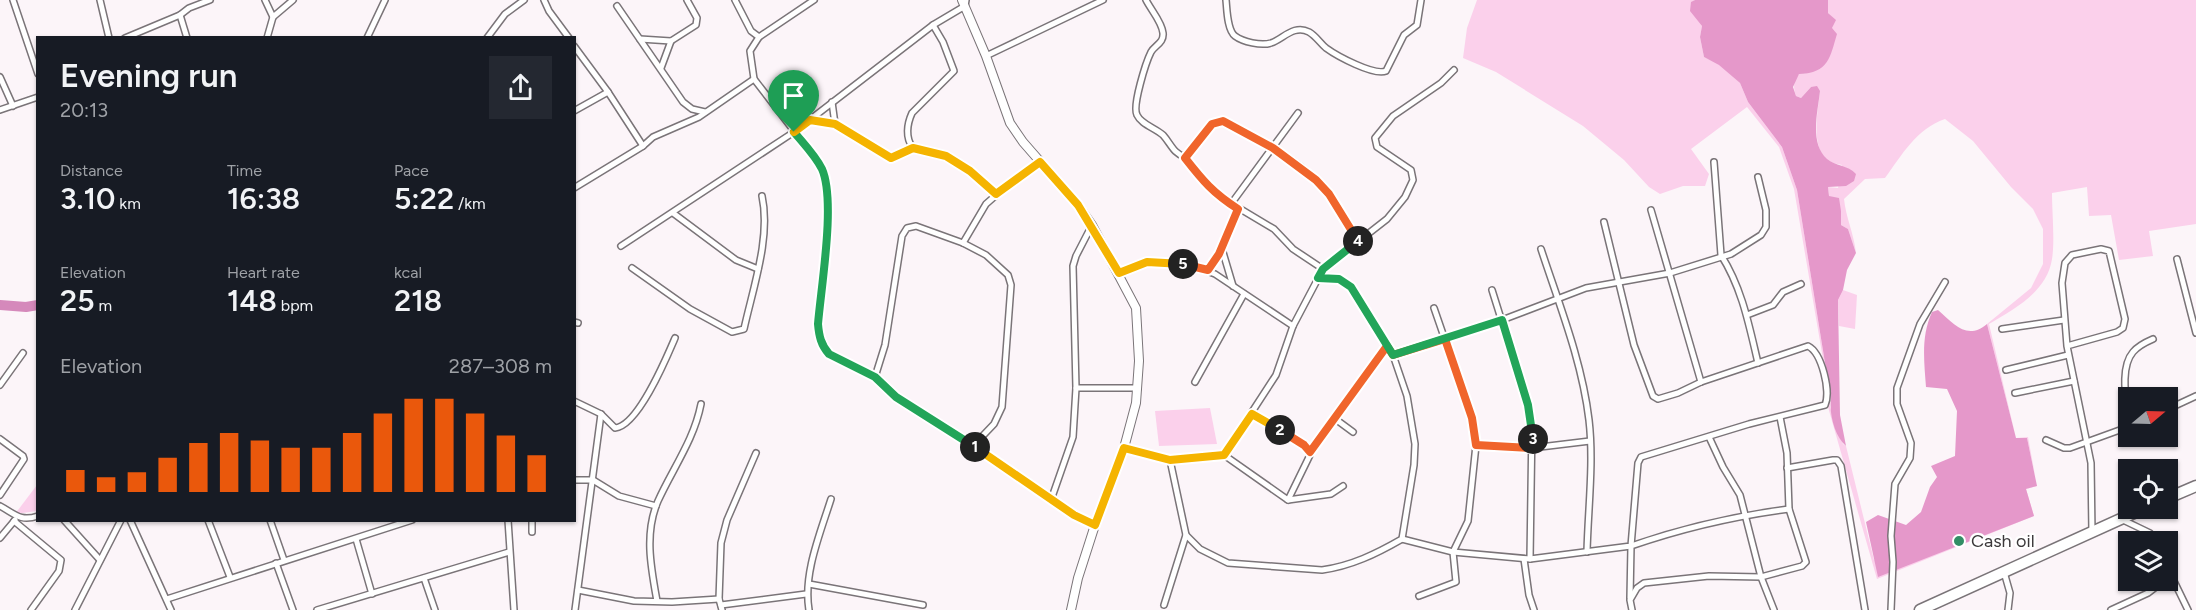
<!DOCTYPE html>
<html lang="en">
<head>
<meta charset="utf-8">
<style>
  :root { --surface:#171b24; --page:#242831; --text:#f1f3f6; --muted:#9ea1a6; --accent:#ea580c }
  body { margin:0; font-family:Figtree,sans-serif; background:var(--page); color:var(--text); height:100vh; display:flex; flex-direction:column; font-size:22px; white-space:nowrap }
  * { box-sizing:border-box; margin:0 }
  p { font-size:20px; color:var(--muted) }
  .icon { flex:none; width:33px; height:33px; fill:none; stroke:currentColor; stroke-width:2; stroke-linecap:round; stroke-linejoin:round }
  .map { position:relative; flex:1; overflow:hidden }
  .side { position:absolute; left:36px; top:36px; width:540px; height:486px; display:flex; flex-direction:column; background:var(--surface); border-radius:0px; box-shadow:0 2px 4px #0004 }
  .side>* { flex:none }
  .needle { width:39px; rotate:71deg }
  .fabs { position:absolute; left:2118px; top:387px; display:grid; gap:12px }
  .fabs a { display:grid; place-items:center; width:60px; height:60px; border-radius:0px; background:var(--surface); box-shadow:0 2px 4px #0004; font-size:30px }
  .pin { position:absolute; display:grid; place-items:center; width:51px; height:51px; color:#fff; margin:-62px -26px; border-radius:50% 50% 50% 0; rotate:-45deg; box-shadow:0 0 6px #0007 }
  .pin .icon { rotate:45deg }
  .km { position:absolute; width:30px; height:30px; margin:-15px; border-radius:50%; background:#222; color:#fff; font-size:16px; line-height:30px; text-align:center }
  .round { display:grid; place-items:center; flex:none; width:63px; height:63px; border-radius:0px; background:var(--page) }
  .overview { display:flex; align-items:center; justify-content:space-between; height:102px; padding:0 24px }
  h1 { font-size:33px; font-weight:600; line-height:45px }
  .stats { display:grid; grid-template-columns:repeat(3,1fr); gap:9px; height:102px; padding:6px 24px }
  .stats div { display:grid; align-content:center }
  .stats b { font-size:30px; font-weight:600 }
  .stats small { font-size:16px; font-weight:400 }
  .stats p { font-size:16px }
  .chart { height:168px; padding:12px 24px }
  .chart p { display:flex; justify-content:space-between }
  .chart svg { width:100%; height:108px; margin-top:6px; stroke:var(--accent); stroke-width:6 }
  .map>svg:first-child { display:block }
  .green { fill:#fbd0eb }
  .forest { fill:#e598ca }
  .lines { fill:none; stroke-linecap:round; stroke-linejoin:round }
  .river { stroke:#d589bb; stroke-width:10 }
  .street-casing { stroke:#7a7478; stroke-width:8 }
  .secondary-casing { stroke:#7a7478; stroke-width:10 }
  .highway-casing { stroke:#7a7478; stroke-width:13 }
  .street { stroke:#fff; stroke-width:5 }
  .secondary { stroke:#fff; stroke-width:8 }
  .highway { stroke:#fff; stroke-width:10 }
  .split-1-casing { stroke:#fff; stroke-width:12 }
  .split-2-casing { stroke:#fff; stroke-width:12 }
  .split-3-casing { stroke:#fff; stroke-width:12 }
  .split-4-casing { stroke:#fff; stroke-width:12 }
  .split-5-casing { stroke:#fff; stroke-width:12 }
  .split-6-casing { stroke:#fff; stroke-width:12 }
  .split-1 { stroke:#22a559; stroke-width:8 }
  .split-2 { stroke:#f5b400; stroke-width:8 }
  .split-3 { stroke:#f0652b; stroke-width:8 }
  .split-4 { stroke:#22a559; stroke-width:8 }
  .split-5 { stroke:#f0652b; stroke-width:8 }
  .split-6 { stroke:#f5b400; stroke-width:8 }
  .poi-dot { fill:#328e65; stroke:#fff; stroke-width:2 }
  .labels { text-anchor:middle; dominant-baseline:central; stroke-width:4.5; stroke-linejoin:round; paint-order:stroke }
  .poi-label { font-size:18px; fill:#3c393b; stroke:#fff; text-anchor:start }
</style>
</head>
<body>
<div class="map">
<svg width="2196" height="610" viewBox="0 0 2196 610">
  <rect width="100%" height="100%" fill="#fcf5f9"/>
  <!-- green -->
  <g class="green">
    <path d="M1477 0H1695L1691 3 1702 26 1700 37 1704 57 1719 64 1740 83 1748 102 1782 147 1797 190 1831 400 1830 407 1843 444 1846 446 1874 560 2026 489 2037 485 2027 438H2016L1987 324 2031 288 2043 264V229L2033 209 2011 187 1973 141 1945 119C1916 129 1902 155 1885 178L1865 179 1844 199C1846 218 1854 234 1856 253L1848 229 1841 225V211L1829 196 1828 187 1838 188 1842 165C1838 164 1832 163 1828 161 1810 148 1818 109 1820 91L1811 87 1801 98 1796 96C1793 87 1793 81 1799 74H1805L1832 28 1834 19 1828 13V0H2196V224L2149 231 2153 256 2119 260 2111 215 2089 216 2087 187 2052 193C2052 212 2055 241 2052 259 2047 292 2014 309 1989 324L2016 438 2028 437 2037 486 2026 489 2034 516 1877 579 1828 407 1830 400 1794 189 1779 147 1747 107 1691 149 1709 174 1705 186H1683L1660 194 1649 187 1624 160 1583 126 1496 72 1463 58 1467 28Z"/>
    <path d="M1843 290 1857 295 1855 329 1839 326 1838 300Z"/>
    <path d="M1210 408 1217 444 1159 446 1155 411Z"/>
    <path d="M37 485V511L15 514Z"/>
  </g>
  <!-- forest -->
  <g class="forest">
    <path d="M1695 0H1828V13L1836 20 1832 28 1837 34C1830 57 1829 73 1799 74L1793 87 1796 96 1801 98 1811 87 1817 86 1820 91C1818 111 1809 143 1827 159 1835 166 1848 165 1856 174L1854 181 1846 186 1828 187 1829 196 1839 198 1841 211V225L1848 229 1856 253 1847 270 1843 290 1838 300 1840 415 1846 446C1835 437 1829 414 1831 400L1797 190 1782 147 1748 102 1740 83 1719 65 1704 57 1700 37 1702 26 1690 11 1691 2Z"/>
    <path d="M1938 310C1954 324 1967 341 1987 324L2016 438H2027L2037 486 2026 489 2034 516 1878 577 1866 522 1878 515 1906 525 1921 512 1930 487 1937 477 1931 466 1955 456 1957 411 1947 389 1926 387C1924 360 1921 336 1932 312Z"/>
  </g>
  <g class="lines">
    <!-- river -->
    <path class="river" d="M0 305 26 307 38 305"/>
    <!-- street casing -->
    <g class="street-casing">
      <g id="street">
        <path d="M13 0 38 74"/>
        <path d="M100 0 109 38"/>
        <path d="M265 0 273 17 293 0"/>
        <path d="M544 0 549 11 569 38"/>
        <path d="M735 0 751 31 759 37"/>
        <path d="M814 0 759 37 750 51 754 79 818 162C827 179 828 197 828 216L818 324C819 336 821 345 829 354L875 377 896 397 973 446 1074 515 1095 525"/>
        <path d="M1146 0C1151 10 1162 22 1163 33 1164 43 1155 45 1151 52 1146 62 1132 106 1137 115 1141 124 1155 128 1163 135 1171 144 1173 153 1185 157L1217 195 1274 229 1293 249 1323 269"/>
        <path d="M1226 0C1227 9 1227 30 1235 36 1243 42 1261 46 1271 43 1283 39 1294 24 1309 32 1316 36 1320 43 1326 48 1337 56 1374 76 1386 71L1404 35 1417 25 1421 0"/>
        <path d="M617 6 683 102 692 109 705 112"/>
        <path d="M180 15 187 38"/>
        <path d="M933 25 943 42 954 71 912 113C907 124 905 138 913 148L946 156 970 171 996 194"/>
        <path d="M125 38 180 15 189 8 210 0"/>
        <path d="M267 38 273 17"/>
        <path d="M367 38 385 0"/>
        <path d="M487 38 505 14 524 0"/>
        <path d="M640 39 671 41"/>
        <path d="M574 46 608 92"/>
        <path d="M986 56 1103 0"/>
        <path d="M661 68 671 41 696 25 697 18 687 0"/>
        <path d="M0 77 13 106"/>
        <path d="M832 102 835 124"/>
        <path d="M0 110 38 97"/>
        <path d="M574 111 608 92 643 146"/>
        <path d="M810 120 835 124 891 158 913 148"/>
        <path d="M1185 157 1212 124 1223 121C1259 141 1303 160 1329 194 1340 208 1349 225 1360 240"/>
        <path d="M1714 162 1721 255C1742 288 1749 325 1758 363"/>
        <path d="M574 188 643 146 653 137 699 117 754 79"/>
        <path d="M1231 204 1298 113"/>
        <path d="M1651 210 1701 382"/>
        <path d="M673 213 736 260 758 269"/>
        <path d="M963 243 986 204 1010 183 1040 163"/>
        <path d="M621 246 794 132 933 25 965 6 966 0"/>
        <path d="M1222 249 1233 286"/>
        <path d="M1541 249C1559 304 1582 361 1589 420 1594 463 1588 509 1587 552"/>
        <path d="M2177 259 2196 333"/>
        <path d="M632 268 690 309 732 332 744 329C753 288 771 237 762 196"/>
        <path d="M1208 270 1219 254 1238 209"/>
        <path d="M1119 273 1147 262 1191 265 1215 274 1293 326"/>
        <path d="M1492 290 1528 405 1532 424 1530 559"/>
        <path d="M1747 315 1773 305 1783 292 1801 284"/>
        <path d="M574 322 578 323"/>
        <path d="M2002 329 2064 320"/>
        <path d="M2067 346 2117 332 2123 328 2125 319 2109 251 2101 249 2072 255 2065 263 2062 283 2067 346 2091 463 2092 533"/>
        <path d="M1393 355 1502 320 1586 288 1670 273 1731 254 1761 235 1766 227V210L1758 177"/>
        <path d="M2006 370 2068 355"/>
        <path d="M875 377 885 345 902 236 907 228 916 226 963 243 986 255 1008 275 1011 285 1002 407 994 424 973 446"/>
        <path d="M1195 382 1244 294"/>
        <path d="M0 385 23 353"/>
        <path d="M1076 388H1138"/>
        <path d="M2015 393 2074 381"/>
        <path d="M574 401 601 414 615 428C638 426 666 359 675 338"/>
        <path d="M2168 409 2196 396"/>
        <path d="M1252 414 1304 445 1310 455 1288 500"/>
        <path d="M2128 417C2126 399 2120 367 2133 352 2138 346 2146 342 2153 339"/>
        <path d="M1334 418 1353 432"/>
        <path d="M1709 437 1723 467 1740 495 1761 577 1774 610"/>
        <path d="M0 439 23 456 24 459 0 495"/>
        <path d="M2046 440 2064 448H2070L2128 427"/>
        <path d="M1476 445 1532 448 1590 441"/>
        <path d="M1124 448 1170 460 1224 455 1276 375 1293 326 1323 269 1387 219 1405 197 1413 180 1411 170 1377 147 1375 138 1393 116 1441 83 1454 70"/>
        <path d="M1310 452 1387 346"/>
        <path d="M1224 455 1288 500 1331 494 1343 486"/>
        <path d="M1170 460 1186 535 1200 549 1228 563 1322 570C1351 566 1376 554 1402 539L1414 465 1415 444 1407 396 1393 355 1351 287 1339 279 1318 278"/>
        <path d="M1787 468 1833 460H1837L1841 466 1865 610"/>
        <path d="M574 480H593L619 496 656 506"/>
        <path d="M1051 500 1073 437 1076 388 1073 266 1076 256 1092 225"/>
        <path d="M0 506C15 514 20 522 38 516"/>
        <path d="M64 520 100 560"/>
        <path d="M130 520 171 610"/>
        <path d="M208 520 230 577"/>
        <path d="M270 520 284 560"/>
        <path d="M508 520 514 610"/>
        <path d="M532 520V532"/>
        <path d="M2123 520 2150 533 2154 542"/>
        <path d="M14 521 61 560 59 571 31 610"/>
        <path d="M0 538 15 520"/>
        <path d="M356 539 372 594"/>
        <path d="M1402 539 1453 552 1530 559 1631 546 1638 463 1641 457 1749 424 1825 405C1831 392 1822 353 1808 346L1701 382 1678 393 1658 399 1653 396 1634 345 1604 222"/>
        <path d="M1524 559 1529 595 1534 610"/>
        <path d="M276 563 293 610"/>
        <path d="M2168 568 2171 575 2168 578"/>
        <path d="M2004 572 2010 593 2008 610"/>
        <path d="M2171 575 2188 610"/>
        <path d="M424 578 435 610"/>
        <path d="M809 584 923 605"/>
        <path d="M578 590 634 601 672 602 719 599"/>
        <path d="M1419 596 1456 582 1453 552 1468 521 1476 445V435L1472 418 1434 308"/>
        <path d="M1630 598 1631 546C1683 528 1735 516 1789 509"/>
        <path d="M167 599 412 520"/>
        <path d="M657 601C651 568 644 533 658 501 673 468 694 440 701 404"/>
        <path d="M721 605 806 594"/>
        <path d="M1164 605 1186 535"/>
        <path d="M75 610 121 520"/>
        <path d="M317 610 509 552"/>
        <path d="M575 610 601 414"/>
        <path d="M722 610 719 599 721 543 727 520 756 453"/>
        <path d="M809 610C803 574 820 534 831 499"/>
        <path d="M1632 610 1630 600 1637 588 1644 583 1709 576 1761 577 1802 566 1806 562 1789 509 1787 453 1780 417"/>
        <path d="M1891 610 1893 562 1891 536 1895 484 1910 458 1911 443 1897 404V388L1920 324 1945 282"/>
        <path d="M2111 610 2148 593 2165 580"/>
      </g>
    </g>
    <!-- secondary casing -->
    <g class="secondary-casing">
      <path id="secondary" d="M962 0 986 56 1010 123 1023 142 1078 205 1092 225 1136 308 1139 361 1136 403 1124 448 1095 525 1078 578 1071 610"/>
    </g>
    <!-- highway casing -->
    <g class="highway-casing">
      <g id="highway">
        <path d="M2168 498 2196 486"/>
        <path d="M1920 610 2145 508"/>
      </g>
    </g>
    <!-- street -->
    <use href="#street" class="street"/>
    <!-- secondary -->
    <use href="#secondary" class="secondary"/>
    <!-- highway -->
    <use href="#highway" class="highway"/>
  </g>
  <g class="lines">
    <!-- split-1 casing -->
    <g class="split-1-casing">
      <path id="split-1" d="M794 132C803 143 815 155 822 169 836 201 821 287 818 324 819 336 821 345 829 354L875 377 896 397 975 447"/>
    </g>
    <!-- split-2 casing -->
    <g class="split-2-casing">
      <path id="split-2" d="M975 447 1074 515 1095 525 1124 448 1170 460 1224 455 1252 414 1280 430"/>
    </g>
    <!-- split-3 casing -->
    <g class="split-3-casing">
      <path id="split-3" d="M1280 430 1304 445 1310 452 1387 346 1393 355 1445 339 1472 418 1476 445 1532 448 1533 439"/>
    </g>
    <!-- split-4 casing -->
    <g class="split-4-casing">
      <path id="split-4" d="M1358 241 1323 269 1318 278 1339 279 1351 287 1393 355 1502 320 1528 405 1533 439"/>
    </g>
    <!-- split-5 casing -->
    <g class="split-5-casing">
      <path id="split-5" d="M1183 264 1208 270 1219 254 1238 209C1213 193 1203 181 1185 158L1212 124 1223 121 1273 148 1316 180 1329 194 1358 241"/>
    </g>
    <!-- split-6 casing -->
    <g class="split-6-casing">
      <path id="split-6" d="M794 132 810 120 835 124 891 158 913 148 946 156 970 171 996 194 1040 162 1078 205 1119 273 1147 262 1183 264"/>
    </g>
    <!-- split-1 -->
    <use href="#split-1" class="split-1"/>
    <!-- split-2 -->
    <use href="#split-2" class="split-2"/>
    <!-- split-3 -->
    <use href="#split-3" class="split-3"/>
    <!-- split-4 -->
    <use href="#split-4" class="split-4"/>
    <!-- split-5 -->
    <use href="#split-5" class="split-5"/>
    <!-- split-6 -->
    <use href="#split-6" class="split-6"/>
  </g>
  <!-- markers -->
  <circle class="poi-dot" cx="1959" cy="541" r="6"/>
  <g class="labels">
    <!-- poi labels -->
    <g class="poi-label">
      <text x="1971" y="541">Cash oil</text>
    </g>
  </g>
</svg>
<div class="fabs">
<a><svg class="needle" viewBox="-14 -14 28 28"><path d="M0-13l5 13h-10z" fill="#e53935"/><path d="M0 13l5-13h-10z" fill="#9ea1a6"/></svg></a>
<a><svg class="icon" aria-label="locate" viewBox="0 0 24 24"><circle cx="12" cy="12" r="6"/><path d="M12 2v4M12 18v4M2 12h4M18 12h4"/></svg></a>
<a><svg class="icon" aria-label="layers" viewBox="0 0 24 24"><path d="M12 4l9 5-9 5-9-5zM3 14l9 5 9-5"/></svg></a>
</div>
<div class="pin" style="left:794px;top:132px;background:#1e9e55"><svg class="icon" aria-label="arrive" viewBox="0 0 24 24"><path d="M6 21V4h12l-3 4 3 4H6"/></svg></div>
<b class="km" style="left:975px;top:447px">1</b>
<b class="km" style="left:1280px;top:430px">2</b>
<b class="km" style="left:1533px;top:439px">3</b>
<b class="km" style="left:1358px;top:241px">4</b>
<b class="km" style="left:1183px;top:264px">5</b>
<section class="side">
<div class="overview"><div><h1>Evening run</h1><p>20:13</p></div><a class="round"><svg class="icon" aria-label="share" viewBox="0 0 24 24"><path d="M12 15V3M7 8l5-5 5 5M5 13v7h14v-7"/></svg></a></div>
<div class="stats">
<div><p>Distance</p><b>3.10<small> km</small></b></div>
<div><p>Time</p><b>16:38</b></div>
<div><p>Pace</p><b>5:22<small> /km</small></b></div>
</div>
<div class="stats">
<div><p>Elevation</p><b>25<small> m</small></b></div>
<div><p>Heart rate</p><b>148<small> bpm</small></b></div>
<div><p>kcal</p><b>218</b></div>
</div>
<div class="chart"><p><span>Elevation</span>287–308 m</p>
<svg viewBox="0 0 160 44" preserveAspectRatio="none"><path d="M5 44V35M15 44V38M25 44V36M35 44V30M45 44V24M55 44V20M65 44V23M75 44V26M85 44V26M95 44V20M105 44V12M115 44V6M125 44V6M135 44V12M145 44V21M155 44V29"/></svg>
</div>
</section>
</div>
</body>
</html>
